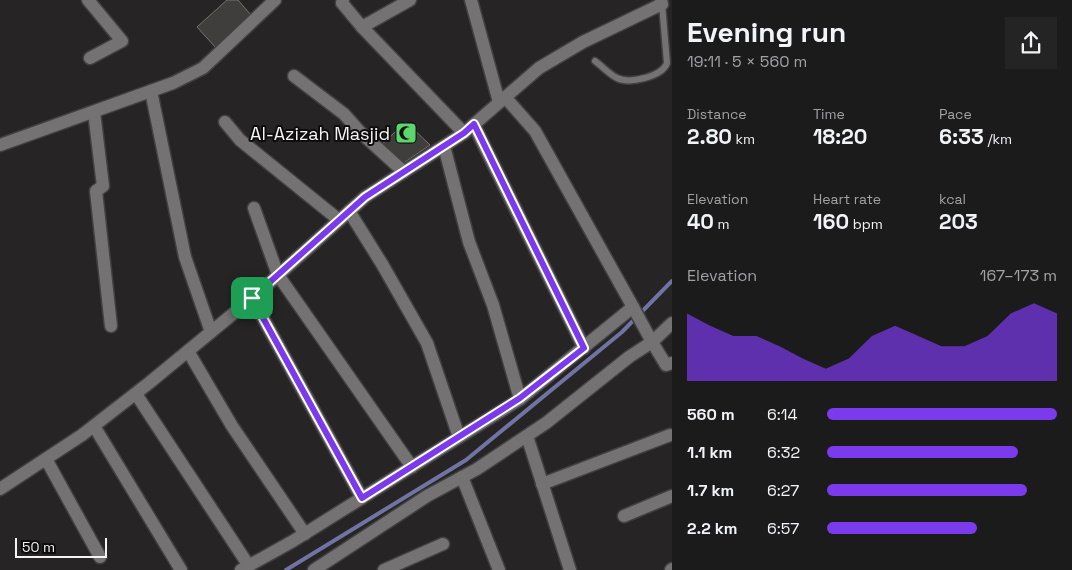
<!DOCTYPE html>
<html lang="en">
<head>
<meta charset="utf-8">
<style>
  :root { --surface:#1c1b1c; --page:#252425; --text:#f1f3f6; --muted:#a0a1a3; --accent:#7c3aed }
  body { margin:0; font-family:"Space Grotesk",sans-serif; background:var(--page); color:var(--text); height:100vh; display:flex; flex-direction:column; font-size:19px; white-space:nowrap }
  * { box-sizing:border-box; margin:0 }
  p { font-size:16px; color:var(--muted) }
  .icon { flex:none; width:28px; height:28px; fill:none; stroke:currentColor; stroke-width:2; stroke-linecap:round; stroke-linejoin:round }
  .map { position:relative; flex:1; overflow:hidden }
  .drawer { display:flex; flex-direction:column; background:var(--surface); width:400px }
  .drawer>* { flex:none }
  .scale { position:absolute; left:15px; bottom:12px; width:92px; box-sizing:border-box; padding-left:5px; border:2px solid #f5f3f4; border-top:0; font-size:14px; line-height:18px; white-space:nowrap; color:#f5f3f4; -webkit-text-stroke:4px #0e0d0e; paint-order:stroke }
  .pin { position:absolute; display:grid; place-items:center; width:42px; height:42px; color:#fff; margin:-21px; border-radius:10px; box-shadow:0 2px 8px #0006 }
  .round { display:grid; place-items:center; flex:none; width:52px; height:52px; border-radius:0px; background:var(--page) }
  .headline { display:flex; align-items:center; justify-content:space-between; height:85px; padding:0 15px }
  h1 { font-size:28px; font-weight:800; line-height:38px }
  .stats { display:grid; grid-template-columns:repeat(3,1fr); gap:8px; height:85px; padding:5px 15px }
  .stats div { display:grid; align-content:center }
  .stats b { font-size:21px; font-weight:800 }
  .stats small { font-size:14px; font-weight:400 }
  .stats p { font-size:14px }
  .chart { height:140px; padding:10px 15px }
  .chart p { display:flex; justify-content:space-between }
  .chart svg { width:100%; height:90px; margin-top:5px; fill:var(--accent); opacity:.7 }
  ul { padding:0 15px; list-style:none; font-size:16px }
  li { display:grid; grid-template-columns:80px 60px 1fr; align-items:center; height:38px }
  li i { height:12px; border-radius:6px; background:var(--accent) }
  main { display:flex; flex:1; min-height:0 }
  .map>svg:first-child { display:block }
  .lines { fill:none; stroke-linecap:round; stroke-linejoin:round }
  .stream { stroke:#6f74a2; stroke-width:4 }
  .building { fill:#403d3d; stroke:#777373 }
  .lane-casing { stroke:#424041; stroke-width:9 }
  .street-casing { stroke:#424041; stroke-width:15 }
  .lane { stroke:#747273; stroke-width:6 }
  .street { stroke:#747273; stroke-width:12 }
  .route-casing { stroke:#fff; stroke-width:10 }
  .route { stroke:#7c3aed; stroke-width:6 }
  .labels { text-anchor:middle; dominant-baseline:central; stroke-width:4; stroke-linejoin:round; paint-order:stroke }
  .poi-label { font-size:18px; fill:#f5f3f4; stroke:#0e0d0e; text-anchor:end }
</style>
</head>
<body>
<main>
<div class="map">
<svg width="672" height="570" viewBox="0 0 672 570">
  <rect width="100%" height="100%" fill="#262425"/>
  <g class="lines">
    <!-- stream -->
    <path class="stream" d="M286 570 466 460 622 332 672 281"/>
  </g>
  <!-- building -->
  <g class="building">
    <path d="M227 0H238L250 14 216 48 197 27Z"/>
    <path d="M406 122 430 145 402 164 380 146Z"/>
  </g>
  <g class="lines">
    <!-- lane casing -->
    <g class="lane-casing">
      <path id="lane" d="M595 61C602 66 609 74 617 78 629 84 662 77 667 63L662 4"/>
    </g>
    <!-- street casing -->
    <g class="street-casing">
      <g id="street">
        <path d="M88 0 122 41 90 58"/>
        <path d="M343 0 342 3 362 27 464 133"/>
        <path d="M471 0 499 102"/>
        <path d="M362 27 410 0"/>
        <path d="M294 76 344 114 360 132 404 172"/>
        <path d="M151 91 185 257 211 332"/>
        <path d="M505 97 535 131 633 307"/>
        <path d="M94 112 103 186 96 191 111 326"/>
        <path d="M225 122 240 140 339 220"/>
        <path d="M474 125 584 348"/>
        <path d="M0 145 173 83 203 68 275 0"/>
        <path d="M444 146 469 242 493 305 520 399"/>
        <path d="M254 208 278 275 412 467"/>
        <path d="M349 211 382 264 427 343 459 437"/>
        <path d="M252 298 362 498"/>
        <path d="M672 323 652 342 666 365 672 363"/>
        <path d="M188 351 232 426 305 534"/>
        <path d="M136 394 249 566"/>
        <path d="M94 426 181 570"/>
        <path d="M527 436 570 570"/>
        <path d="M46 459 100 557"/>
        <path d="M462 477 499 570"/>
        <path d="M542 484 670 435"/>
        <path d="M0 489 82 435 149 383 256 295 365 197 464 133 539 68 583 42 662 4 661 0"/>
        <path d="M624 516 672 496"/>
        <path d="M241 570 293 541 520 399 633 307 652 342 629 357 546 423 477 469 427 496 314 570"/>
        <path d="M384 570 443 544"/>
        <path d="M671 570 672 569"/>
      </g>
    </g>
    <!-- lane -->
    <use href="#lane" class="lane"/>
    <!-- street -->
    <use href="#street" class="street"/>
  </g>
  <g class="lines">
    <!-- route casing -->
    <g class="route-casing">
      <path id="route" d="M474 124 584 348 520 398 362 498 252 298 365 197 464 133Z"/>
    </g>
    <!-- route -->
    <use href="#route" class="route"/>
  </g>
  <!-- icons -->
  <defs>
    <g id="mosque-square" transform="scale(1.125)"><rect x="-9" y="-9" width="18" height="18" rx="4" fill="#5cd56d" stroke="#0e0d0e"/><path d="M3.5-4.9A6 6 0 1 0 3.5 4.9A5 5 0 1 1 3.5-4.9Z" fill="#111"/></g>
  </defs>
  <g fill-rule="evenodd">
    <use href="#mosque-square" x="406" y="133"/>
  </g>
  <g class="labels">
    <!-- poi labels -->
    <g class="poi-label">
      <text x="390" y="133">Al-Azizah Masjid</text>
    </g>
  </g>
</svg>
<div class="scale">50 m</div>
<div class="pin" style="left:252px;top:298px;background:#1e9e55"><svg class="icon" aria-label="arrive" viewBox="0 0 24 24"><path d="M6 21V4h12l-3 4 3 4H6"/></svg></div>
</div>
<section class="drawer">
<div class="headline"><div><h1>Evening run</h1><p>19:11 · 5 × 560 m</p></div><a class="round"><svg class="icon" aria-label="share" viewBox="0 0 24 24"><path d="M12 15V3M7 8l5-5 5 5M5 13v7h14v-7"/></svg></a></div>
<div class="stats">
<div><p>Distance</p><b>2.80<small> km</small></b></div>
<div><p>Time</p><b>18:20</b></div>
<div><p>Pace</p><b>6:33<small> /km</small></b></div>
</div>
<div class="stats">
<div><p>Elevation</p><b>40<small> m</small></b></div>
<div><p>Heart rate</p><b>160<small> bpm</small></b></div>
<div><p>kcal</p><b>203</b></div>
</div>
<div class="chart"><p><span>Elevation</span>167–173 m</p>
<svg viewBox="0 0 160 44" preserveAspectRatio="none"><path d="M0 44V11L10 17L20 22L30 22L40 27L50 33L60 38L70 33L80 22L90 17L100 22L110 27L120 27L130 22L140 11L150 6L160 11V44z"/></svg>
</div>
<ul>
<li><b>560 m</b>6:14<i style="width:100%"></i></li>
<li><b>1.1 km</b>6:32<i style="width:83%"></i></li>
<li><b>1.7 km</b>6:27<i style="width:87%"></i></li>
<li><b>2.2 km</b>6:57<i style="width:65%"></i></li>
</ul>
</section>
</main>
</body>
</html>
